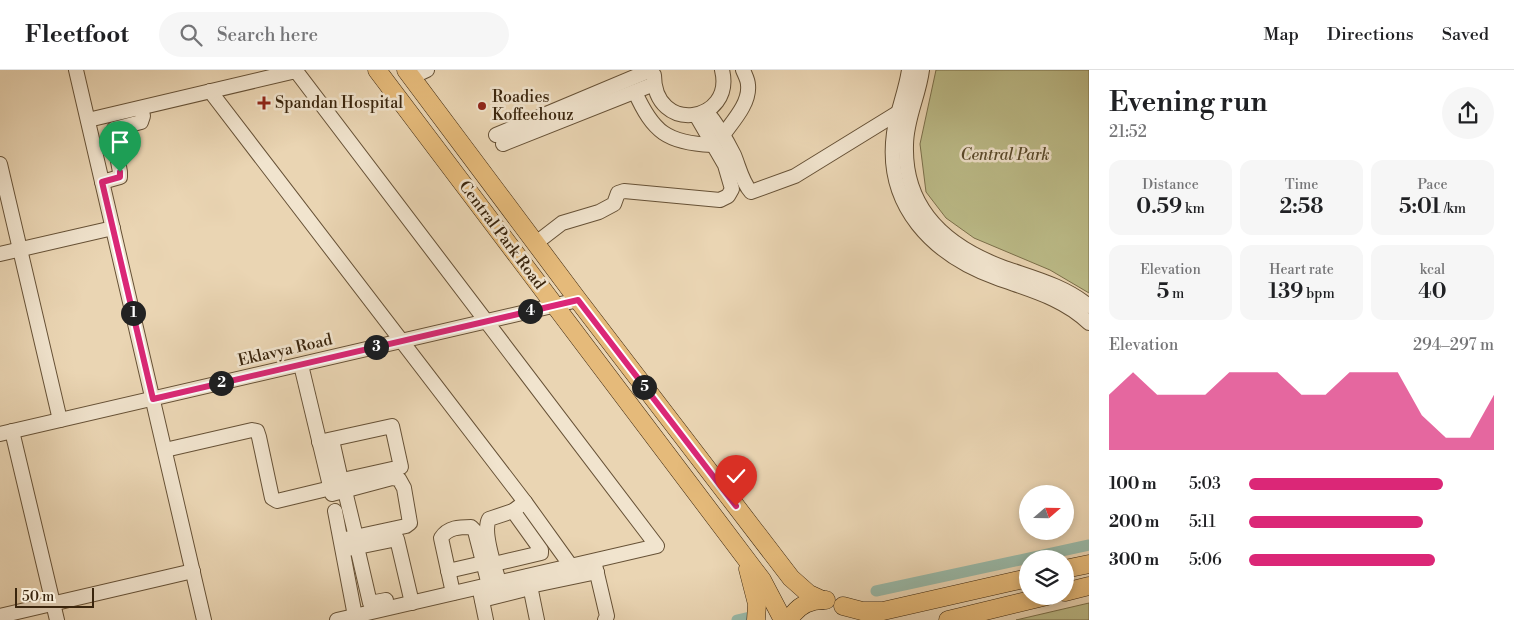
<!DOCTYPE html>
<html lang="en">
<head>
<meta charset="utf-8">
<style>
  :root { --surface:#fff; --page:#f6f6f6; --text:#202124; --muted:#757577; --line:#e0e0e0; --accent:#db2777 }
  body { margin:0; font-family:"Libre Bodoni",serif; background:var(--page); color:var(--text); height:100vh; display:flex; flex-direction:column; font-size:19px; white-space:nowrap }
  * { box-sizing:border-box; margin:0 }
  p { font-size:16px; color:var(--muted) }
  .icon { flex:none; width:28px; height:28px; fill:none; stroke:currentColor; stroke-width:2; stroke-linecap:round; stroke-linejoin:round }
  .map { position:relative; flex:1; overflow:hidden }
  .sheet { display:flex; flex-direction:column; background:var(--surface); width:425px }
  .sheet>* { flex:none }
  .needle { width:32px; rotate:70deg }
  .tools { position:absolute; left:1019px; top:415px; display:grid; gap:10px }
  .tools a { display:grid; place-items:center; width:55px; height:55px; border-radius:50%; background:var(--surface); box-shadow:0 2px 8px #0003; font-size:25px }
  .scale { position:absolute; left:15px; bottom:12px; width:79px; box-sizing:border-box; padding-left:5px; border:2px solid #3a250d; border-top:0; font-size:14px; line-height:18px; white-space:nowrap; color:#3a250d; -webkit-text-stroke:4px #f1e4ce; paint-order:stroke }
  .pin { position:absolute; display:grid; place-items:center; width:42px; height:42px; color:#fff; margin:-51px -21px; border-radius:50% 50% 50% 0; rotate:-45deg; box-shadow:0 0 5px #0007 }
  .pin .icon { rotate:45deg }
  .km { position:absolute; width:25px; height:25px; margin:-12px; border-radius:50%; background:#222; color:#fff; font-size:14px; line-height:25px; text-align:center }
  .round { display:grid; place-items:center; flex:none; width:52px; height:52px; border-radius:26px; background:var(--page) }
  .headline { display:flex; align-items:center; justify-content:space-between; height:85px; padding:0 20px }
  h1 { font-size:28px; font-weight:600; line-height:38px }
  .figures { display:grid; grid-template-columns:repeat(3,1fr); gap:8px; height:85px; padding:5px 20px }
  .figures div { display:grid; align-content:center; border-radius:12px; background:var(--page); text-align:center }
  .figures b { font-size:21px; font-weight:600 }
  .figures small { font-size:14px; font-weight:400 }
  .figures p { font-size:14px }
  .chart { height:140px; padding:10px 20px }
  .chart p { display:flex; justify-content:space-between }
  .chart svg { width:100%; height:90px; margin-top:5px; fill:var(--accent); opacity:.7 }
  ul { padding:0 20px; list-style:none; font-size:16px }
  li { display:grid; grid-template-columns:80px 60px 1fr; align-items:center; height:38px }
  li i { height:12px; border-radius:6px; background:var(--accent) }
  header { display:flex; align-items:center; gap:30px; box-sizing:border-box; height:70px; padding:0 25px; background:var(--surface); border-bottom:1px solid var(--line) }
  header strong { font-size:24px }
  nav { display:flex; gap:28px; margin-inline-start:auto; font-size:18px }
  .search { width:350px; height:45px; background:var(--page); display:flex; align-items:center; gap:12px; box-sizing:border-box; padding:0 18px; border-radius:28px; color:var(--muted); font-size:19px }
  main { display:flex; flex:1; min-height:0 }
  .map>svg:first-child { display:block }
  .green { fill:#bcbc89; stroke:#7b704b }
  .lines { fill:none; stroke-linecap:round; stroke-linejoin:round }
  .canal { stroke:#99b9a8; stroke-width:11 }
  .minor-casing { stroke:#665136; stroke-width:16 }
  .major-casing { stroke:#3a250d; stroke-width:19 }
  .minor { stroke:#f1e4ce; stroke-width:14 }
  .major { stroke:#e5ba7a; stroke-width:18 }
  .route-casing { stroke:#fff; stroke-width:10 }
  .route { stroke:#db2777; stroke-width:6 }
  .poi-dot { fill:#8f2418; stroke:#f1e4ce; stroke-width:2 }
  .labels { text-anchor:middle; dominant-baseline:central; stroke-width:5; stroke-linejoin:round; paint-order:stroke }
  .poi-label { font-size:16px; fill:#3a250d; stroke:#f1e4ce; text-anchor:start }
  .park-label { font-size:16px; font-style:italic; fill:#5a4b2c; stroke:#f1e4ce }
  .street-label { font-size:16px; fill:#3a250d; stroke:#f1e4ce }
</style>
</head>
<body>
<header>
<strong>Fleetfoot</strong>
<div class="search"><svg class="icon" aria-label="search" viewBox="0 0 24 24"><circle cx="10" cy="10" r="6"/><path d="M15 15l6 6"/></svg>Search here</div>
<nav><a>Map</a><a>Directions</a><a>Saved</a></nav>
</header>
<main>
<div class="map">
<svg width="1089" height="550" viewBox="0 0 1089 550">
  <rect width="100%" height="100%" fill="#ead5b3"/>
  <filter id="stains"><feTurbulence type="fractalNoise" baseFrequency=".004" numOctaves="4"/><feColorMatrix values="0 0 0 0 .2 0 0 0 0 .09 0 0 0 0 .02 0 0 0 .5 -.17"/></filter>
  <radialGradient id="worn" r=".72"><stop offset=".6" stop-color="#630" stop-opacity="0"/><stop offset="1" stop-color="#630" stop-opacity=".3"/></radialGradient>
  <!-- green -->
  <g class="green">
    <path d="M936 0H1089V223L1050 200 974 168 946 148 926 122 920 74Z"/>
    <path d="M1089 533V550H1016Z"/>
  </g>
  <g class="lines">
    <!-- canal -->
    <g class="canal">
      <path d="M876 521 1089 475"/>
      <path d="M737 550 750 547"/>
    </g>
    <!-- minor casing -->
    <g class="minor-casing">
      <g id="minor">
        <path d="M76 0 204 550"/>
        <path d="M909 0C906 21 897 42 894 63 884 136 933 185 997 208 1030 220 1063 228 1089 253"/>
        <path d="M922 0C919 25 906 49 906 75 904 139 946 176 1002 197 1033 208 1063 215 1089 236"/>
        <path d="M654 5C654 65 735 53 722 0"/>
        <path d="M412 7 427 0"/>
        <path d="M210 21 525 432 571 496"/>
        <path d="M635 22C653 62 667 73 712 75"/>
        <path d="M706 41C718 55 726 69 734 85 739 97 742 112 751 122L795 106 899 42"/>
        <path d="M88 50 296 1 657 476 337 550"/>
        <path d="M496 65 651 0"/>
        <path d="M723 65C733 51 750 33 748 15 748 10 745 5 743 0"/>
        <path d="M503 74 654 14"/>
        <path d="M0 94 60 350"/>
        <path d="M102 112 120 107V102L113 64 114 59 141 52 143 46 141 38"/>
        <path d="M536 173 562 153 599 142 614 134 618 123 624 121 720 130 728 126 732 119 725 95 696 45"/>
        <path d="M0 184 113 158"/>
        <path d="M301 295 331 420"/>
        <path d="M12 361 57 550"/>
        <path d="M0 364 578 230"/>
        <path d="M332 370 341 410"/>
        <path d="M319 372 392 356 401 397 329 413"/>
        <path d="M165 380 252 360 257 361 259 367 272 428 277 431 331 418"/>
        <path d="M345 421 356 467"/>
        <path d="M332 424 392 408 399 409 404 418 410 453 406 456 341 470"/>
        <path d="M335 441 355 546"/>
        <path d="M357 477 370 533 386 530"/>
        <path d="M343 480 397 469 412 533"/>
        <path d="M494 494 541 483V480L513 441"/>
        <path d="M595 495 607 546 605 550"/>
        <path d="M448 501 483 493"/>
        <path d="M528 506 537 550"/>
        <path d="M499 512C495 497 482 463 489 449L513 441 525 432"/>
        <path d="M530 516 597 502"/>
        <path d="M480 521 486 550"/>
        <path d="M453 523 441 468C448 457 460 457 471 457L475 461 489 515"/>
        <path d="M482 530 522 520"/>
        <path d="M0 546 193 501"/>
      </g>
    </g>
    <!-- major casing -->
    <g class="major-casing">
      <g id="major">
        <path d="M377 0 762 510 783 550"/>
        <path d="M406 0 578 230 791 508 809 524 822 530"/>
        <path d="M748 499 757 534 756 550"/>
        <path d="M1065 499 1089 494"/>
        <path d="M1065 522 1089 516"/>
        <path d="M843 536 862 541H883L1028 508"/>
        <path d="M789 550C797 536 810 529 826 530"/>
        <path d="M948 550 1047 526"/>
      </g>
    </g>
    <!-- minor -->
    <use href="#minor" class="minor"/>
    <!-- major -->
    <use href="#major" class="major"/>
  </g>
  <g class="lines">
    <!-- route casing -->
    <g class="route-casing">
      <path id="route" d="M120 102V107L102 112 153 329 578 230 736 436"/>
    </g>
    <!-- route -->
    <use href="#route" class="route"/>
  </g>
  <!-- markers -->
  <g class="poi-dot">
    <path d="M261.5 25.5h5v5h5v5h-5v5h-5v-5h-5v-5h5z"/>
    <circle cx="482" cy="36" r="5"/>
  </g>
  <g class="labels">
    <!-- poi labels -->
    <g class="poi-label">
      <text x="492" y="27">Roadies<tspan x="492" dy="18">Koffeehouz</tspan></text>
      <text x="275" y="33">Spandan Hospital</text>
    </g>
    <!-- park labels -->
    <g class="park-label">
      <text x="1005" y="85">Central Park</text>
    </g>
    <!-- street labels -->
    <g class="street-label">
      <text transform="translate(502 165) rotate(53)">Central Park Road</text>
      <text transform="translate(285 280) rotate(-13)">Eklavya Road</text>
    </g>
  </g>
  <rect width="100%" height="100%" filter="url(#stains)"/>
  <rect width="100%" height="100%" fill="url(#worn)"/>
</svg>
<div class="tools">
<a><svg class="needle" viewBox="-14 -14 28 28"><path d="M0-13l5 13h-10z" fill="#e53935"/><path d="M0 13l5-13h-10z" fill="#757577"/></svg></a>
<a><svg class="icon" aria-label="layers" viewBox="0 0 24 24"><path d="M12 4l9 5-9 5-9-5zM3 14l9 5 9-5"/></svg></a>
</div>
<div class="scale">50 m</div>
<div class="pin" style="left:120px;top:102px;background:#1e9e55"><svg class="icon" aria-label="arrive" viewBox="0 0 24 24"><path d="M6 21V4h12l-3 4 3 4H6"/></svg></div>
<div class="pin" style="left:736px;top:436px;background:#d93025"><svg class="icon" aria-label="check" viewBox="0 0 24 24"><path d="M5 12l5 5 9-10"/></svg></div>
<b class="km" style="left:133px;top:243px">1</b>
<b class="km" style="left:221px;top:313px">2</b>
<b class="km" style="left:376px;top:277px">3</b>
<b class="km" style="left:530px;top:241px">4</b>
<b class="km" style="left:644px;top:317px">5</b>
</div>
<section class="sheet">
<div class="headline"><div><h1>Evening run</h1><p>21:52</p></div><a class="round"><svg class="icon" aria-label="share" viewBox="0 0 24 24"><path d="M12 15V3M7 8l5-5 5 5M5 13v7h14v-7"/></svg></a></div>
<div class="figures">
<div><p>Distance</p><b>0.59<small> km</small></b></div>
<div><p>Time</p><b>2:58</b></div>
<div><p>Pace</p><b>5:01<small> /km</small></b></div>
</div>
<div class="figures">
<div><p>Elevation</p><b>5<small> m</small></b></div>
<div><p>Heart rate</p><b>139<small> bpm</small></b></div>
<div><p>kcal</p><b>40</b></div>
</div>
<div class="chart"><p><span>Elevation</span>294–297 m</p>
<svg viewBox="0 0 160 44" preserveAspectRatio="none"><path d="M0 44V17L10 6L20 17L30 17L40 17L50 6L60 6L70 6L80 17L90 17L100 6L110 6L120 6L130 27L140 38L150 38L160 17V44z"/></svg>
</div>
<ul>
<li><b>100 m</b>5:03<i style="width:79%"></i></li>
<li><b>200 m</b>5:11<i style="width:71%"></i></li>
<li><b>300 m</b>5:06<i style="width:76%"></i></li>
</ul>
</section>
</main>
</body>
</html>
